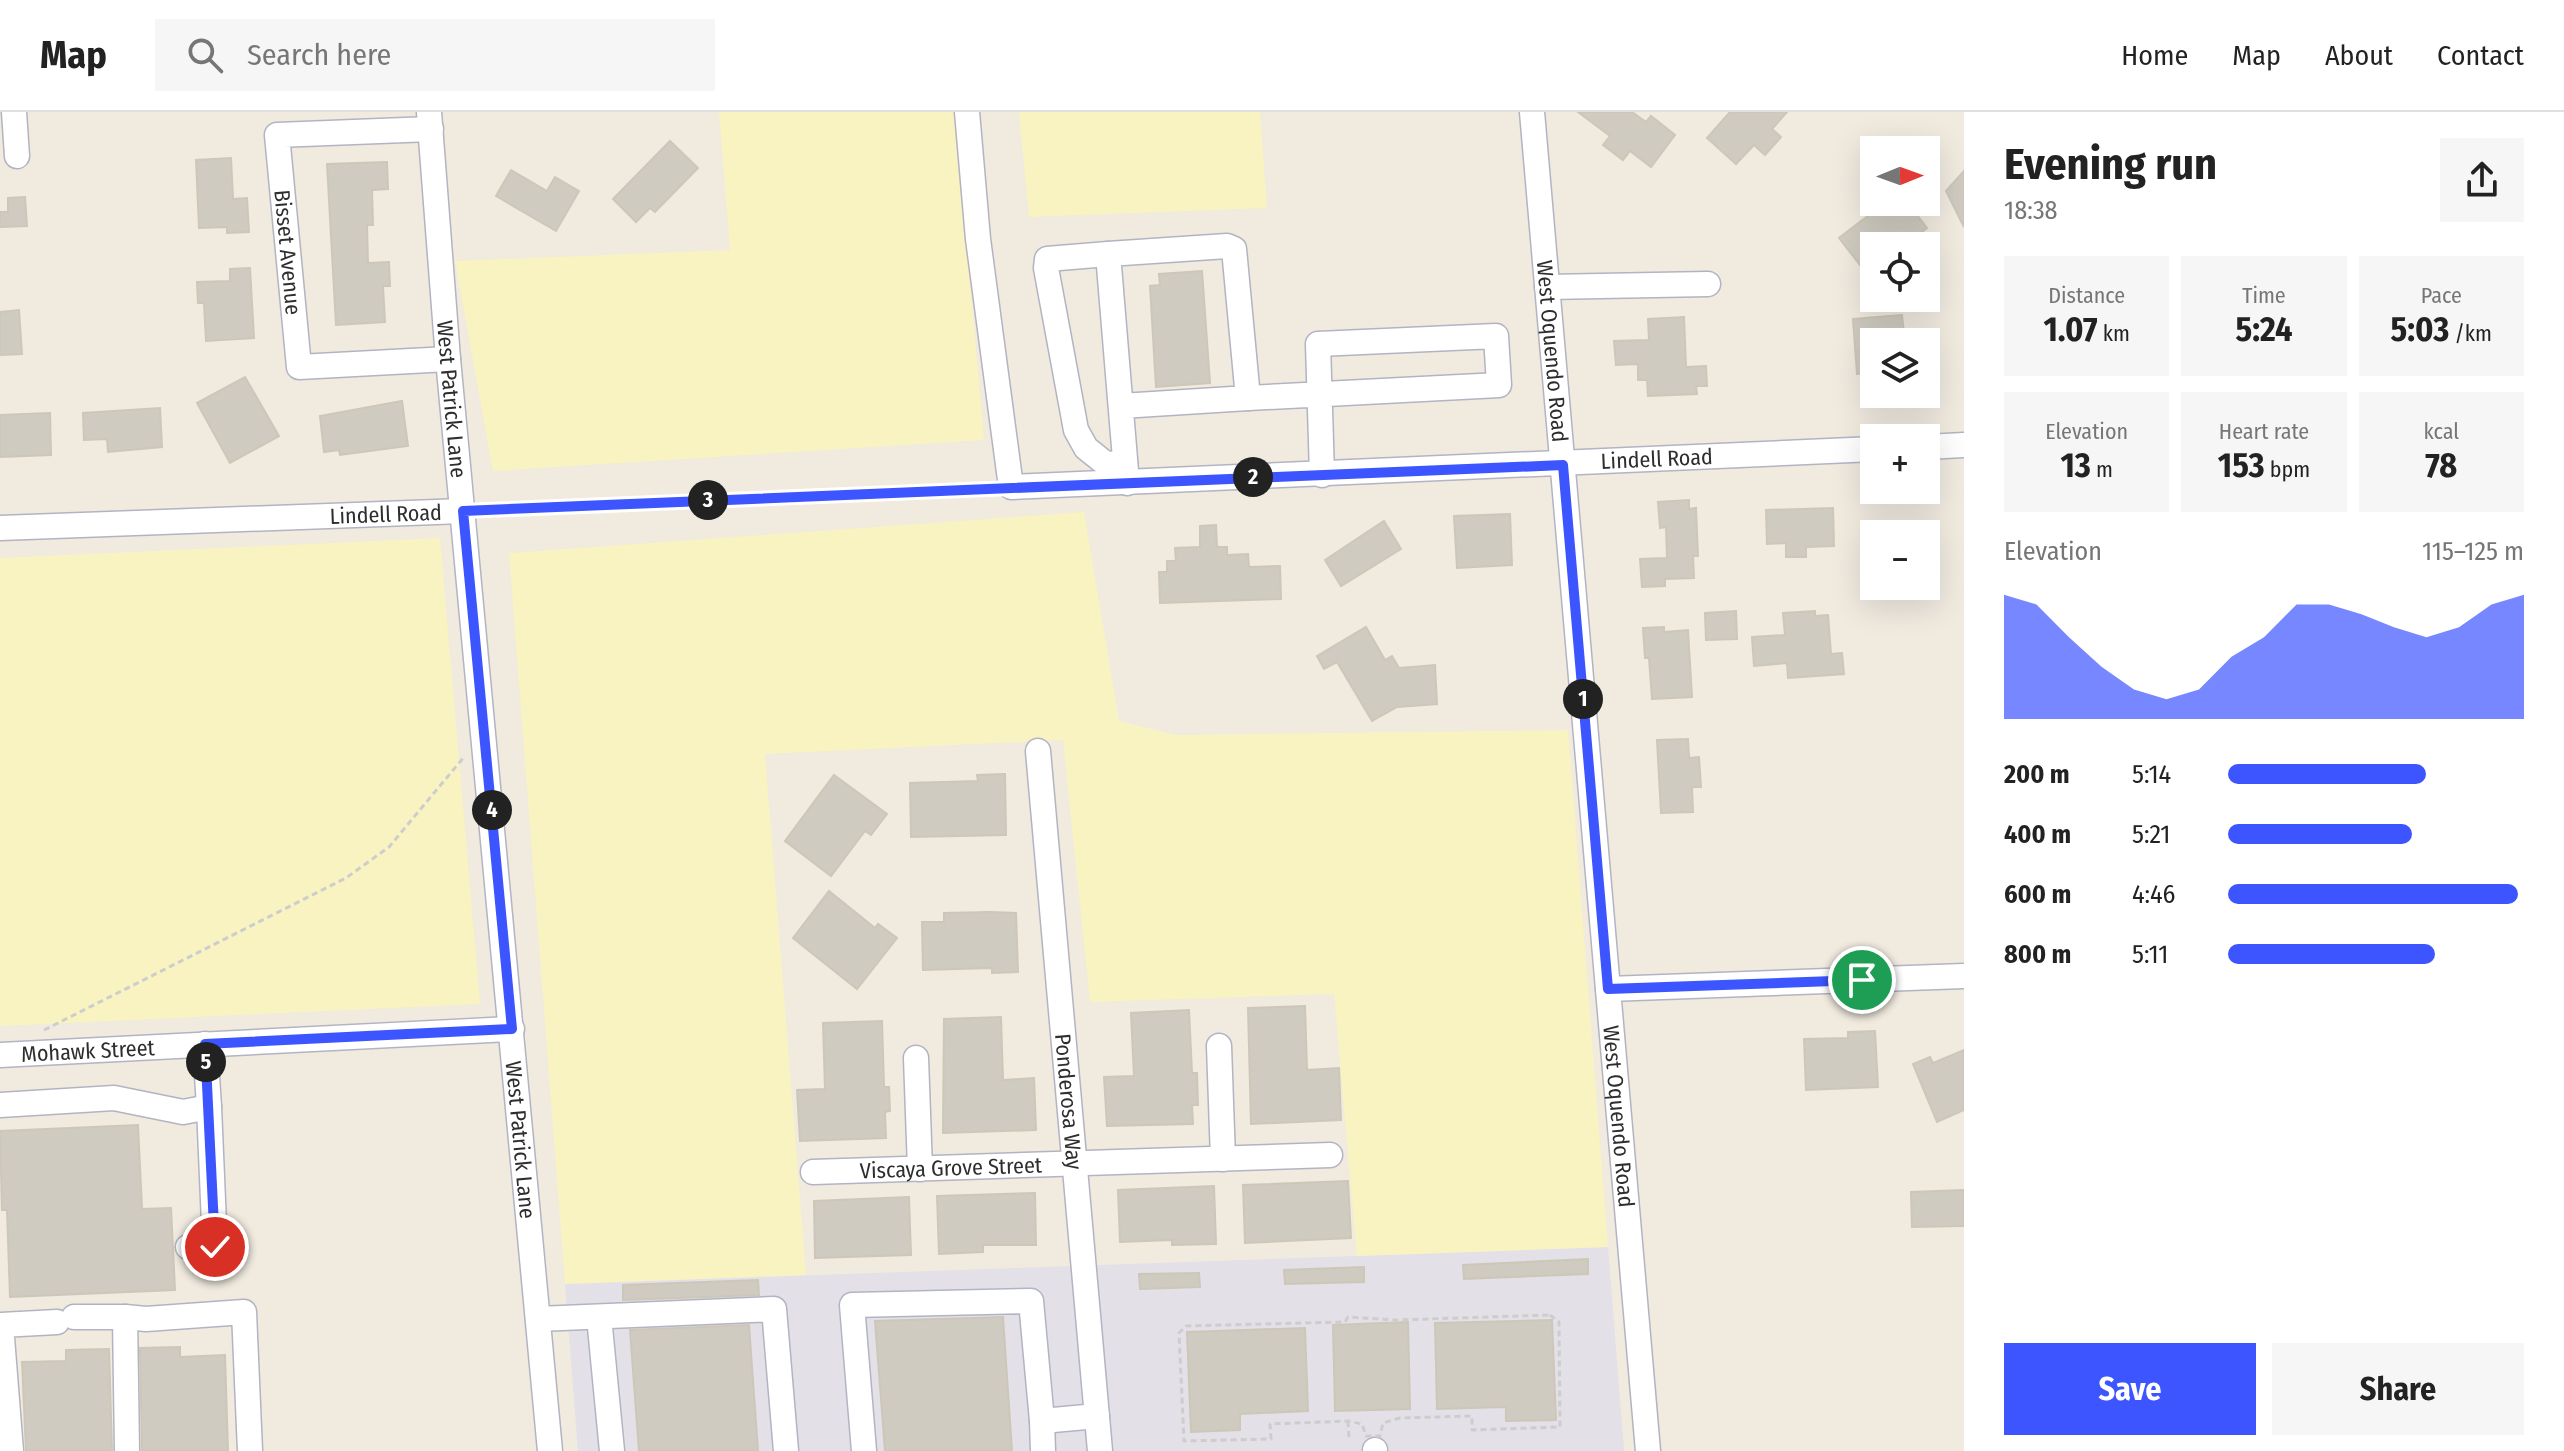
<!DOCTYPE html>
<html lang="en">
<head>
<meta charset="utf-8">
<style>
  :root { --surface:#fff; --page:#f6f6f6; --text:#222; --muted:#767676; --line:#e0e0e0; --accent:#3d55ff }
  body { margin:0; font-family:"Fira Sans Condensed",sans-serif; background:var(--page); color:var(--text); height:100vh; display:flex; flex-direction:column; font-size:30px; white-space:nowrap }
  * { box-sizing:border-box; margin:0 }
  p { font-size:26px; color:var(--muted) }
  .icon { flex:none; width:44px; height:44px; fill:none; stroke:currentColor; stroke-width:2; stroke-linecap:round; stroke-linejoin:round }
  .map { position:relative; flex:1; overflow:hidden }
  .details { display:flex; flex-direction:column; background:var(--surface); width:600px }
  .details>* { flex:none }
  .needle { width:52px; rotate:89deg }
  .tools { position:absolute; left:1860px; top:24px; display:grid; gap:16px }
  .tools a { display:grid; place-items:center; width:80px; height:80px; border-radius:0px; background:var(--surface); box-shadow:0 8px 32px #0002; font-size:40px }
  .pin { position:absolute; display:grid; place-items:center; width:68px; height:68px; color:#fff; margin:-34px; border:4px solid #fff; border-radius:50%; box-shadow:0 2px 8px #0007 }
  .km { position:absolute; width:40px; height:40px; margin:-20px; border-radius:50%; background:#222; color:#fff; font-size:22px; line-height:40px; text-align:center }
  .round { display:grid; place-items:center; flex:none; width:84px; height:84px; border-radius:0px; background:var(--page) }
  .overview { display:flex; align-items:center; justify-content:space-between; height:136px; padding:0 40px }
  h1 { font-size:44px; font-weight:700; line-height:60px }
  .stats { display:grid; grid-template-columns:repeat(3,1fr); gap:12px; height:136px; padding:8px 40px }
  .stats div { display:grid; align-content:center; border-radius:0px; background:var(--page); text-align:center }
  .stats b { font-size:34px; font-weight:700 }
  .stats small { font-size:22px; font-weight:400 }
  .stats p { font-size:22px }
  .chart { height:224px; padding:16px 40px }
  .chart p { display:flex; justify-content:space-between }
  .chart svg { width:100%; height:144px; margin-top:8px; fill:var(--accent); opacity:.7 }
  .button { display:flex; gap:16px; margin-top:auto; padding:16px 40px }
  .button a { flex:1; height:92px; border-radius:0px; background:var(--accent); color:#fff; font-size:32px; font-weight:700; line-height:92px; text-align:center }
  .button a+a { background:var(--page); color:var(--text) }
  ul { padding:0 40px; list-style:none; font-size:26px }
  li { display:grid; grid-template-columns:128px 96px 1fr; align-items:center; height:60px }
  li i { height:20px; border-radius:10px; background:var(--accent) }
  header { display:flex; align-items:center; gap:48px; box-sizing:border-box; height:112px; padding:0 40px; background:var(--surface); border-bottom:2px solid var(--line) }
  header strong { font-size:38px }
  nav { display:flex; gap:44px; margin-inline-start:auto; font-size:28px }
  .search { width:560px; height:72px; background:var(--page); display:flex; align-items:center; gap:20px; box-sizing:border-box; padding:0 28px; border-radius:0px; color:var(--muted); font-size:30px }
  main { display:flex; flex:1; min-height:0 }
  .map>svg:first-child { display:block }
  .industrial { fill:#e3e0e8 }
  .sand { fill:#f8f3c0 }
  .building { fill:#cfcbc0; stroke:#ccc7b8; stroke-width:2 }
  .lines { fill:none; stroke-linecap:round; stroke-linejoin:round }
  .minor-casing { stroke:#b3b4c2; stroke-width:27 }
  .path { stroke:#cdcdcd; stroke-width:3; stroke-dasharray:6 4; stroke-linecap:butt }
  .minor { stroke:#fff; stroke-width:24 }
  .route-casing { stroke:#fff; stroke-width:16 }
  .route { stroke:#3d55ff; stroke-width:10 }
  .labels { text-anchor:middle; dominant-baseline:central; stroke-width:8; stroke-linejoin:round; paint-order:stroke }
  .street-label { font-size:22px; fill:#2e2e2e; stroke:#fff }
</style>
</head>
<body>
<header>
<strong>Map</strong>
<div class="search"><svg class="icon" aria-label="search" viewBox="0 0 24 24"><circle cx="10" cy="10" r="6"/><path d="M15 15l6 6"/></svg>Search here</div>
<nav><a>Home</a><a>Map</a><a>About</a><a>Contact</a></nav>
</header>
<main>
<div class="map">
<svg width="1964" height="1339" viewBox="0 0 1964 1339">
  <rect width="100%" height="100%" fill="#f0eadf"/>
  <!-- industrial -->
  <path class="industrial" d="M1608 1135 1624 1339H578L565 1172Z"/>
  <!-- sand -->
  <g class="sand">
    <path d="M719 0H955L984 328 493 359 455 149 730 138Z"/>
    <path d="M1019 0H1260L1267 96 1029 105Z"/>
    <path d="M1084 400 1119 609 1175 623 1568 618 1608 1135 1357 1144 1334 882 1090 890 1063 628 765 642 806 1163 565 1172 509 441Z"/>
    <path d="M440 426 480 892 0 914V446Z"/>
  </g>
  <!-- building -->
  <g class="building">
    <path d="M1578 0H1632L1646 10 1651 4 1675 23 1651 55 1630 39 1623 48 1603 33 1610 24Z"/>
    <path d="M1730 0H1787L1772 17 1781 25 1765 43 1754 33 1736 52 1707 26Z"/>
    <path d="M670 29 698 56 655 100 650 96 636 110 613 87Z"/>
    <path d="M231 46 233 87 247 86 249 120 227 121V115L199 116 196 48Z"/>
    <path d="M387 50 388 77 372 78 373 113H367L368 151 389 150 390 174H383L385 210 336 213 327 52Z"/>
    <path d="M511 58 547 79 555 65 579 79 556 119 496 84Z"/>
    <path d="M1964 59V115L1946 79Z"/>
    <path d="M25 85 27 114 0 115V100H8V86Z"/>
    <path d="M1886 90H1907L1927 116 1904 134H1874V171L1839 126Z"/>
    <path d="M250 156 254 226 206 229 204 191H198L197 170 230 169V157Z"/>
    <path d="M1202 159 1210 271 1156 275 1150 174 1160 173 1159 162Z"/>
    <path d="M19 198 22 242 0 243V200Z"/>
    <path d="M1902 203 1905 230H1874V261L1857 262 1853 207Z"/>
    <path d="M1684 205 1686 255 1706 254 1707 274H1696L1697 282 1648 284 1647 268H1638V252L1616 253 1614 229 1649 228 1648 207Z"/>
    <path d="M245 265 279 324 230 351 197 291Z"/>
    <path d="M402 289 408 334 340 343 339 338 324 340 320 304Z"/>
    <path d="M160 296 162 335 108 340 107 327 84 328 83 301Z"/>
    <path d="M50 301 51 343 0 345V303Z"/>
    <path d="M1689 388V397L1696 396 1698 444H1693L1694 466 1665 467V474L1642 475 1640 447 1667 446 1666 415 1660 416 1658 390Z"/>
    <path d="M1833 396 1834 434 1806 435V445H1786V431L1767 432 1766 398Z"/>
    <path d="M1510 402 1512 453 1457 456 1454 404Z"/>
    <path d="M1384 409 1401 437 1341 474 1325 448Z"/>
    <path d="M1216 413 1217 435H1227V443L1248 442 1249 455 1280 454 1281 487 1160 491 1159 460H1167V449H1176L1175 436 1200 435V414Z"/>
    <path d="M1736 499 1737 527 1706 528 1705 501Z"/>
    <path d="M1815 499V504L1828 503 1831 542 1842 541 1844 562 1788 566 1787 551 1754 554 1752 525 1785 523 1783 501Z"/>
    <path d="M1366 515 1385 548 1392 544 1399 556 1435 553 1437 592 1397 595 1372 609 1337 550 1324 557 1317 544Z"/>
    <path d="M1664 515V520L1688 518 1692 585 1652 587 1649 546H1645L1643 516Z"/>
    <path d="M1688 627 1689 646 1699 645 1701 675H1692L1693 700 1661 701 1657 628Z"/>
    <path d="M1005 662 1006 723 911 725 910 671 978 669 977 663Z"/>
    <path d="M834 663 887 702 871 723 865 719 831 764 785 729Z"/>
    <path d="M829 779 875 816 878 812 897 826 857 877 793 826Z"/>
    <path d="M990 800 1016 801 1018 860 992 861V856L923 858 922 810H944V801Z"/>
    <path d="M1305 894 1307 958 1339 956 1341 1008 1251 1012 1248 896Z"/>
    <path d="M1189 898 1192 961H1197L1198 993H1192L1193 1012 1107 1014 1104 965 1134 964 1131 901Z"/>
    <path d="M1001 905 1003 968 1034 966 1036 1018 943 1021 944 907Z"/>
    <path d="M882 909 884 975H889L890 999 885 1000 886 1026 800 1029 797 978 825 977 823 911Z"/>
    <path d="M1875 919 1878 975 1806 978 1804 927 1848 926V920Z"/>
    <path d="M1964 938V998L1937 1010 1913 952 1930 945 1933 951Z"/>
    <path d="M138 1013 142 1097 171 1096 175 1178 10 1185 7 1098H2L0 1019Z"/>
    <path d="M1348 1069 1351 1126 1245 1131 1243 1073Z"/>
    <path d="M1214 1074 1216 1132 1172 1133V1128L1120 1130 1118 1078Z"/>
    <path d="M1964 1078V1114L1912 1115 1911 1080Z"/>
    <path d="M1035 1081 1036 1133H983V1140L939 1142 937 1084Z"/>
    <path d="M909 1085 911 1143 815 1146 814 1089Z"/>
    <path d="M1588 1147V1162L1464 1167 1463 1153Z"/>
    <path d="M1364 1155V1170L1285 1172 1284 1158Z"/>
    <path d="M1199 1161 1200 1175 1140 1177 1139 1162Z"/>
    <path d="M758 1168 759 1183 623 1188V1173Z"/>
    <path d="M1003 1205 1012 1339H885L875 1209Z"/>
    <path d="M1552 1208 1556 1308 1506 1309V1295L1437 1297 1435 1211Z"/>
    <path d="M1408 1210 1410 1297 1335 1299 1333 1213Z"/>
    <path d="M749 1213 758 1339H639L630 1218Z"/>
    <path d="M1305 1216 1308 1299 1240 1302V1318L1191 1320 1187 1220Z"/>
    <path d="M180 1235V1245L225 1243 228 1339H142L140 1236Z"/>
    <path d="M109 1237 112 1339H26L22 1250 66 1249V1238Z"/>
  </g>
  <g class="lines">
    <!-- minor casing -->
    <g class="minor-casing">
      <g id="minor">
        <path d="M14 0 17 44"/>
        <path id="s1" d="M429 0 448 247 550 1339"/>
        <path id="s2" d="M967 0 978 127 1011 375 1874 337"/>
        <path id="s3" d="M1532 0 1648 1339"/>
        <path id="s4" d="M431 17 277 23 299 255 448 247"/>
        <path d="M1108 142 1047 147 1046 156 1076 318 1086 336 1106 352 1125 351"/>
        <path d="M1547 175 1708 172"/>
        <path d="M1248 286 1499 273 1496 224 1318 232 1322 363"/>
        <path d="M1121 294 1248 286 1234 137 1227 134 1108 142 1127 371"/>
        <path d="M1926 335 1964 333"/>
        <path id="s5" d="M0 416 463 399"/>
        <path id="s6" d="M1038 639 1100 1339"/>
        <path d="M1608 877 1964 864"/>
        <path d="M1219 934 1223 1047"/>
        <path id="s7" d="M0 943 512 917"/>
        <path d="M916 946 920 1057"/>
        <path d="M0 993 114 986 183 1000 209 995 205 932"/>
        <path id="s8" d="M813 1060 1330 1043"/>
        <path d="M188 1135H215L209 995"/>
        <path d="M74 1205H125L127 1339"/>
        <path d="M125 1205 146 1207 244 1200 250 1339"/>
        <path d="M599 1205 612 1339"/>
        <path d="M538 1207 774 1197 786 1339"/>
        <path d="M1042 1309 1043 1339"/>
        <path d="M1375 1338V1339"/>
        <path d="M11 1339 1 1213 57 1210"/>
        <path d="M864 1339 852 1193 1031 1189 1042 1309 1097 1304"/>
      </g>
    </g>
    <!-- path -->
    <g class="path">
      <path d="M483 398 991 376"/>
      <path d="M44 918 346 766 389 735 464 645"/>
      <path d="M1550 1203 1559 1210 1560 1315 1472 1318V1304L1400 1306 1383 1311 1380 1324H1366L1362 1312 1348 1309 1270 1312 1271 1327 1184 1329 1179 1221 1186 1214 1345 1210 1348 1205 1396 1208Z"/>
      <path d="M1348 1309 1349 1327"/>
    </g>
    <!-- minor -->
    <use href="#minor" class="minor"/>
  </g>
  <g class="lines">
    <!-- route casing -->
    <g class="route-casing">
      <path id="route" d="M215 1135 205 932 512 917 463 399 1563 353 1608 877 1862 868"/>
    </g>
    <!-- route -->
    <use href="#route" class="route"/>
  </g>
  <g class="labels">
    <!-- street labels -->
    <g class="street-label">
      <text stroke="none"><textPath href="#s4" startOffset="272">Bisset Avenue</textPath></text>
      <text stroke="none"><textPath href="#s3" startOffset="240">West Oquendo Road</textPath></text>
      <text stroke="none"><textPath href="#s1" startOffset="288">West Patrick Lane</textPath></text>
      <text stroke="none"><textPath href="#s2" startOffset="1024">Lindell Road</textPath></text>
      <text stroke="none"><textPath href="#s5" startOffset="386">Lindell Road</textPath></text>
      <text stroke="none"><textPath href="#s7" startOffset="88">Mohawk Street</textPath></text>
      <text stroke="none"><textPath href="#s6" startOffset="352">Ponderosa Way</textPath></text>
      <text stroke="none"><textPath href="#s3" startOffset="1008">West Oquendo Road</textPath></text>
      <text stroke="none"><textPath href="#s1" startOffset="1032">West Patrick Lane</textPath></text>
      <text stroke="none"><textPath href="#s8" startOffset="138">Viscaya Grove Street</textPath></text>
    </g>
  </g>
</svg>
<div class="tools">
<a><svg class="needle" viewBox="-14 -14 28 28"><path d="M0-13l5 13h-10z" fill="#e53935"/><path d="M0 13l5-13h-10z" fill="#767676"/></svg></a>
<a><svg class="icon" aria-label="locate" viewBox="0 0 24 24"><circle cx="12" cy="12" r="6"/><path d="M12 2v4M12 18v4M2 12h4M18 12h4"/></svg></a>
<a><svg class="icon" aria-label="layers" viewBox="0 0 24 24"><path d="M12 4l9 5-9 5-9-5zM3 14l9 5 9-5"/></svg></a>
<a>+</a>
<a>−</a>
</div>
<div class="pin" style="left:1862px;top:868px;background:#1e9e55"><svg class="icon" aria-label="arrive" viewBox="0 0 24 24"><path d="M6 21V4h12l-3 4 3 4H6"/></svg></div>
<div class="pin" style="left:215px;top:1135px;background:#d93025"><svg class="icon" aria-label="check" viewBox="0 0 24 24"><path d="M5 12l5 5 9-10"/></svg></div>
<b class="km" style="left:1583px;top:587px">1</b>
<b class="km" style="left:1253px;top:365px">2</b>
<b class="km" style="left:708px;top:388px">3</b>
<b class="km" style="left:492px;top:698px">4</b>
<b class="km" style="left:206px;top:950px">5</b>
</div>
<section class="details">
<div class="overview"><div><h1>Evening run</h1><p>18:38</p></div><a class="round"><svg class="icon" aria-label="share" viewBox="0 0 24 24"><path d="M12 15V3M7 8l5-5 5 5M5 13v7h14v-7"/></svg></a></div>
<div class="stats">
<div><p>Distance</p><b>1.07<small> km</small></b></div>
<div><p>Time</p><b>5:24</b></div>
<div><p>Pace</p><b>5:03<small> /km</small></b></div>
</div>
<div class="stats">
<div><p>Elevation</p><b>13<small> m</small></b></div>
<div><p>Heart rate</p><b>153<small> bpm</small></b></div>
<div><p>kcal</p><b>78</b></div>
</div>
<div class="chart"><p><span>Elevation</span>115–125 m</p>
<svg viewBox="0 0 160 44" preserveAspectRatio="none"><path d="M0 44V6L10 9L20 19L30 28L40 35L50 38L60 35L70 25L80 19L90 9L100 9L110 12L120 16L130 19L140 16L150 9L160 6V44z"/></svg>
</div>
<ul>
<li><b>200 m</b>5:14<i style="width:67%"></i></li>
<li><b>400 m</b>5:21<i style="width:62%"></i></li>
<li><b>600 m</b>4:46<i style="width:98%"></i></li>
<li><b>800 m</b>5:11<i style="width:70%"></i></li>
</ul>
<div class="button"><a>Save</a><a>Share</a></div>
</section>
</main>
</body>
</html>
